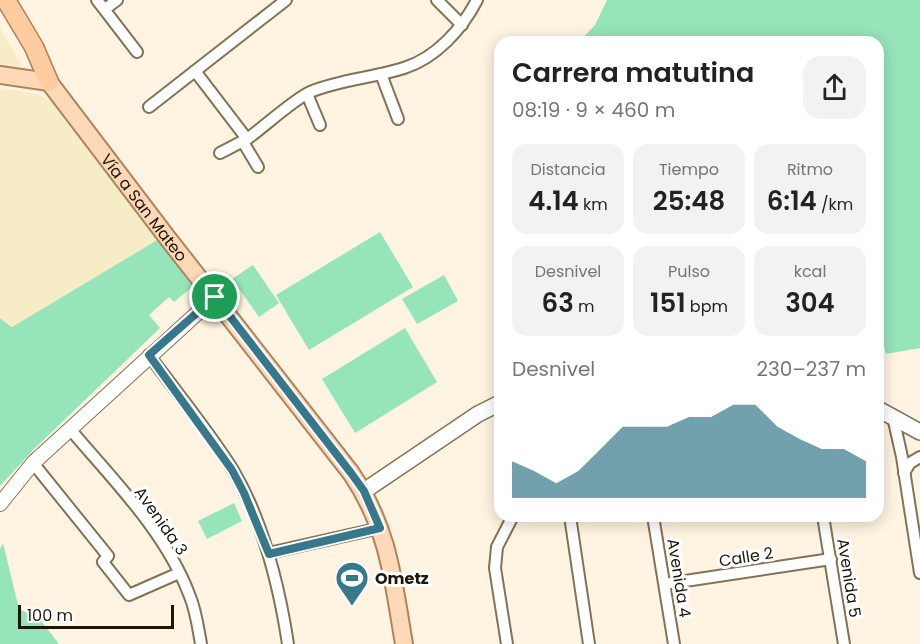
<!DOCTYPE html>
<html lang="es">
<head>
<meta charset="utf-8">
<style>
  :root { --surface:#fff; --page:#f2f2f2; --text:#222; --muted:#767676; --accent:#37788b }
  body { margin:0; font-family:Poppins,sans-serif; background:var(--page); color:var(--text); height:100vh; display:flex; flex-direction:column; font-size:22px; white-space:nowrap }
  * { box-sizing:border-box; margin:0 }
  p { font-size:20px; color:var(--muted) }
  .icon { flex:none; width:33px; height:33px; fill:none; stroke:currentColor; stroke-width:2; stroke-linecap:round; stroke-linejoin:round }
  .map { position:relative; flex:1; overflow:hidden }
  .panel { position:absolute; left:494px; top:36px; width:390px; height:486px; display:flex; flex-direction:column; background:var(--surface); border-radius:18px; box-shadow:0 3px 15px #0003 }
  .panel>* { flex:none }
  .scale { position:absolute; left:18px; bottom:15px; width:156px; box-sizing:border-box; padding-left:6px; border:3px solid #1c160b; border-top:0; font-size:16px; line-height:21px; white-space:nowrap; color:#1c160b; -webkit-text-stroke:4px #fff; paint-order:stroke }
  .pin { position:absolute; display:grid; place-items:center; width:51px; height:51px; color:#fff; margin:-26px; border:3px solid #fff; border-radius:50%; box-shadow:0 2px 6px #0007 }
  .round { display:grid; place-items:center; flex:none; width:63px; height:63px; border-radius:18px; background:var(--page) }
  .headline { display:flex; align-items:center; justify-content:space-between; height:102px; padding:0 18px }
  h1 { font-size:27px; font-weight:600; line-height:45px }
  .stats { display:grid; grid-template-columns:repeat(3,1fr); gap:9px; height:102px; padding:6px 18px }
  .stats div { display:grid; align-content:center; border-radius:15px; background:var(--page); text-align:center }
  .stats b { font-size:26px; font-weight:600 }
  .stats small { font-size:16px; font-weight:400 }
  .stats p { font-size:16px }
  .chart { height:168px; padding:12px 18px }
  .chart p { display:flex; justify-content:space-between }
  .chart svg { width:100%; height:108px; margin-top:6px; fill:var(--accent); opacity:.7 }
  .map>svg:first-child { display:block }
  .green { fill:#96e4ba }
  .sand { fill:#f6ecc6 }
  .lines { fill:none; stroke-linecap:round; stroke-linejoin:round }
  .minor-casing { stroke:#827357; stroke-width:14 }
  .tertiary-casing { stroke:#827357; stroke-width:16 }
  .secondary-casing { stroke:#827357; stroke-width:18 }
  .primary-casing { stroke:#af845c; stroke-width:20 }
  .trunk-casing { stroke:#af845c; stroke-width:21 }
  .minor { stroke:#fff; stroke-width:10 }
  .tertiary { stroke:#fff; stroke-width:14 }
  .secondary { stroke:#fff; stroke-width:15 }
  .primary { stroke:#fed9b8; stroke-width:16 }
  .trunk { stroke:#fecca0; stroke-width:18 }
  .route-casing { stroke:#fff; stroke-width:12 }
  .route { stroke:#37788b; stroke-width:8 }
  .labels { text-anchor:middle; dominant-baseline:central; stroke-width:6; stroke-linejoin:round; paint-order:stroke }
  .street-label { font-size:16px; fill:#1c160b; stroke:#fff }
  .poi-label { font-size:16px; font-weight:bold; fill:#1c160b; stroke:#fff; text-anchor:start }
</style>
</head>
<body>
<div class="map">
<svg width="920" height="644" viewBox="0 0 920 644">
  <rect width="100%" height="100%" fill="#fff4e2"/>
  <!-- green -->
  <g class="green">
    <path d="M607 0H920V348L886 354 878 324V42H579L595 25Z"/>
    <path d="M380 232 413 287 309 350 276 295Z"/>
    <path d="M157 240 193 286 174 302 169 297 149 315 160 328 35 448 0 486V318L12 327Z"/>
    <path d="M253 265 279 303 259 317 232 279Z"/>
    <path d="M444 275 458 301 417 324 402 299Z"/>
    <path d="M405 328 437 382 355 433 322 379Z"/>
    <path d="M234 503 242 521 207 539 198 521Z"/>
    <path d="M3 543 19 609 39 618 59 644H0V549Z"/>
  </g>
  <!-- sand -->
  <g class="sand">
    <path d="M0 28 22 66 20 70 0 68Z"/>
    <path d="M0 88 37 94 53 102 157 240 11 327 0 318Z"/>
  </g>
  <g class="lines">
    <!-- minor casing -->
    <g class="minor-casing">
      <g id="minor">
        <path d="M97 0 137 52"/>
        <path d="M437 0 462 25"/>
        <path d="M105 9 117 0"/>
        <path d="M195 71 247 139C264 127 293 100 310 92 341 79 373 78 404 68 436 58 462 29 477 0"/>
        <path d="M381 74 398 119"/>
        <path d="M307 94 320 125"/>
        <path d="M149 107 286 0"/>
        <path d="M243 142 258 167"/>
        <path d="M220 153 247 139"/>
        <path d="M149 355C177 393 208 430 233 470 264 523 279 585 288 644"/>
        <path d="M893 417 902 457 920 573"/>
        <path d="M70 429C113 480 165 531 189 594 196 610 198 627 201 644"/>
        <path d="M33 463 108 556 103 562 129 595 179 573"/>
        <path d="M904 473 910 463 920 457"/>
        <path d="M570 516 589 644"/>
        <path d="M653 516 674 644"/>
        <path d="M823 516 844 644"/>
        <path d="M269 553 380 528"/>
        <path d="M665 584 831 559"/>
        <path d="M507 644 495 568 497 547 513 516"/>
      </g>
    </g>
    <!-- tertiary casing -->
    <g class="tertiary-casing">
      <path id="tertiary" d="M0 504 33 463 215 297"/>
    </g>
    <!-- secondary casing -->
    <g class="secondary-casing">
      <g id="secondary">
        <path d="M878 409 920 432"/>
        <path d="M364 491 478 414 500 403"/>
      </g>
    </g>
    <!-- primary casing -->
    <g class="primary-casing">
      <g id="primary">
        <path id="s1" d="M0 75 49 82 166 236 351 473C389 529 393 580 404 644"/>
      </g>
    </g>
    <!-- trunk casing -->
    <g class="trunk-casing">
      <path id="trunk" d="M6 0 34 47 49 82"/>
    </g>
    <!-- minor -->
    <use href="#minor" class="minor"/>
    <!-- tertiary -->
    <use href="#tertiary" class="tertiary"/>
    <!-- secondary -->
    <use href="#secondary" class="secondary"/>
    <!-- primary -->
    <use href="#primary" class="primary"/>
    <!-- trunk -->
    <use href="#trunk" class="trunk"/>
  </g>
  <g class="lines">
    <!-- route casing -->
    <g class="route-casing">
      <path id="route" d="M215 297 351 473 364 491 380 528 269 554 244 493 232 470 149 355Z"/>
    </g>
    <!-- route -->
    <use href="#route" class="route"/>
  </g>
  <!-- icons -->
  <defs>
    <g id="stadium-pin" transform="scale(1.725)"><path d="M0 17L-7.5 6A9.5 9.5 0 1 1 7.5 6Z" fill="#37788b" stroke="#fff"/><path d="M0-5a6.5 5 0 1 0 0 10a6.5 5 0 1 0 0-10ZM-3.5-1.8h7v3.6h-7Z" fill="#fff"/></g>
  </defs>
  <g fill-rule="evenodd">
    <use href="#stadium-pin" x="352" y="578"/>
  </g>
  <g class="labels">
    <!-- street labels -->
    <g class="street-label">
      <text stroke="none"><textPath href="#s1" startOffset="207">Vía a San Mateo</textPath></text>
      <text transform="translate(161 521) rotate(55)">Avenida 3</text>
      <text transform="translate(746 557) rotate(-9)">Calle 2</text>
      <text transform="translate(679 578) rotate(81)">Avenida 4</text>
      <text transform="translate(849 578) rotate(81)">Avenida 5</text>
    </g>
    <!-- poi labels -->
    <g class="poi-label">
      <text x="375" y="578">Ometz</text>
    </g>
  </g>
</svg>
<div class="scale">100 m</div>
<div class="pin" style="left:215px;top:297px;background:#1e9e55"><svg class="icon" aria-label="arrive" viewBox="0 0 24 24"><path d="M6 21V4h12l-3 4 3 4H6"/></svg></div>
<section class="panel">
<div class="headline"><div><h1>Carrera matutina</h1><p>08:19 · 9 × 460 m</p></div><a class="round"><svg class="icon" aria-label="share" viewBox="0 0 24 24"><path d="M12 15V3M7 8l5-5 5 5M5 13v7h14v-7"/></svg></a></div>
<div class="stats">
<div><p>Distancia</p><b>4.14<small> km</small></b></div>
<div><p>Tiempo</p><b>25:48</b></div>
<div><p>Ritmo</p><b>6:14<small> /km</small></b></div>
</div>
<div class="stats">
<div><p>Desnivel</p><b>63<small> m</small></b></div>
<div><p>Pulso</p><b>151<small> bpm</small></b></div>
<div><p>kcal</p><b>304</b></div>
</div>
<div class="chart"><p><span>Desnivel</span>230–237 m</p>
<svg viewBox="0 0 160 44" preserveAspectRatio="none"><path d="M0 44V29L10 33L20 38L30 33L40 24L50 15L60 15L70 15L80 11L90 11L100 6L110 6L120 15L130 20L140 24L150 24L160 29V44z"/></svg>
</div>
</section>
</div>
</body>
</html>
